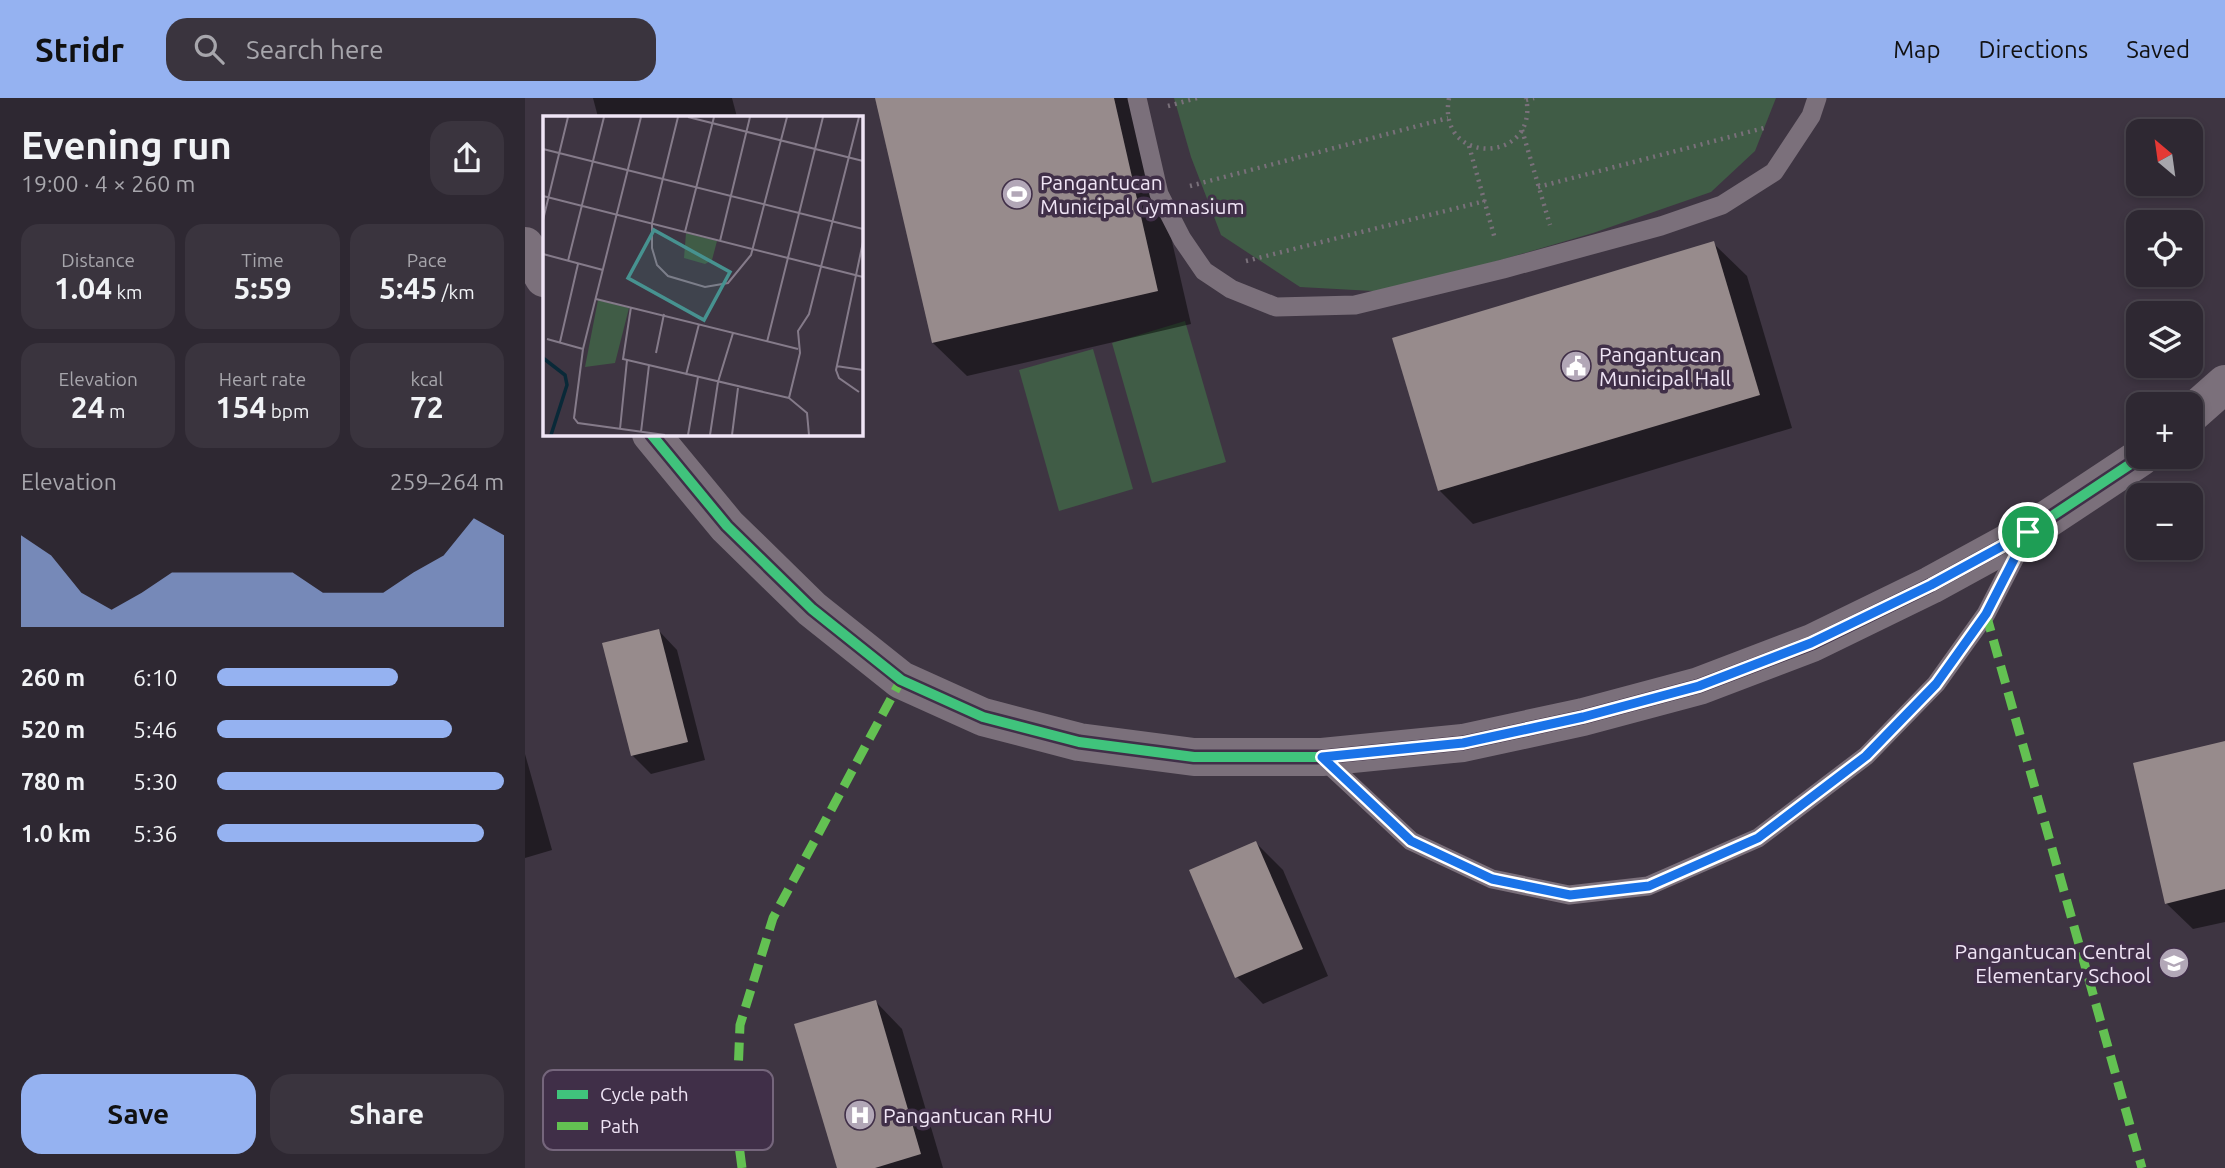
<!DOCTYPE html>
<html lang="en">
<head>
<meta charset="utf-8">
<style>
  :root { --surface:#2e2832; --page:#3a343e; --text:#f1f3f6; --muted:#a7a6ac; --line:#49444d; --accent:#95b2f1 }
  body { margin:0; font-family:Ubuntu,sans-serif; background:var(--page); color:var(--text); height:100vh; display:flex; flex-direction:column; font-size:26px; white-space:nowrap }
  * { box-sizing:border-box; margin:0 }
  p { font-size:23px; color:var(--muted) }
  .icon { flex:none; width:38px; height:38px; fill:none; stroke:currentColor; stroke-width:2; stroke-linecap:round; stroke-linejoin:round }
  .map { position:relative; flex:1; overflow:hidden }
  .panel { display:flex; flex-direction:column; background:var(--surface); width:525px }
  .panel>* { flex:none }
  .needle { width:46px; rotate:331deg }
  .buttons { position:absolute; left:1601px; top:21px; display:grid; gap:14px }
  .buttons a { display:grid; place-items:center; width:77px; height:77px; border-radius:14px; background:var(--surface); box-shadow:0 4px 10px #0003,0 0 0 2px var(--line); font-size:35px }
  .pin { position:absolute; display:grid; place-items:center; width:60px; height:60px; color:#fff; margin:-30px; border:4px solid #fff; border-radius:50%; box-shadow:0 2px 7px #0007 }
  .round { display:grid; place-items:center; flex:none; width:74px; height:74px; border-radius:21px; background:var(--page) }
  .overview { display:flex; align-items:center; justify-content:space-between; height:119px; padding:0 21px }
  h1 { font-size:38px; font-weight:700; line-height:52px }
  .figures { display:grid; grid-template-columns:repeat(3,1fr); gap:10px; height:119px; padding:7px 21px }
  .figures div { display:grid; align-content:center; border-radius:18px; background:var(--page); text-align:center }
  .figures b { font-size:30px; font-weight:700 }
  .figures small { font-size:19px; font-weight:400 }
  .figures p { font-size:19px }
  .chart { height:196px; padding:14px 21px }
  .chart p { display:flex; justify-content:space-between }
  .chart svg { width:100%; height:126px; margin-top:7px; fill:var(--accent); opacity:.7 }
  .action { display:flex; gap:14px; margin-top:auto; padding:14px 21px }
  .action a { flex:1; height:80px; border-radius:21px; background:var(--accent); color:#111; font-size:28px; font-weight:700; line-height:80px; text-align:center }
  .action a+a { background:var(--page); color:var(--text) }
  ul { padding:0 21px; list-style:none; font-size:23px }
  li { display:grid; grid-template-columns:112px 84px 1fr; align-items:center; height:52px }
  li i { height:18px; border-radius:9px; background:var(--accent) }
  header { display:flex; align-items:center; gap:42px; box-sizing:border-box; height:98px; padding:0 35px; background:var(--accent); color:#111 }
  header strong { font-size:33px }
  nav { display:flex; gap:38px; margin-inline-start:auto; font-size:24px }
  .search { width:490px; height:63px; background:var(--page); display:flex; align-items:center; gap:18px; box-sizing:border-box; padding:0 24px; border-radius:21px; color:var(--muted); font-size:26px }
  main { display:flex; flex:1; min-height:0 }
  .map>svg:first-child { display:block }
  .green { fill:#405c46 }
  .shadow { fill:#0007 }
  .building { fill:#978b8c }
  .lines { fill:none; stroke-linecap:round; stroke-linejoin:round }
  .path { stroke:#79707a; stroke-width:4.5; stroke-dasharray:2 5; stroke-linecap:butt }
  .lane { stroke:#7b707b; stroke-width:19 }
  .street { stroke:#7b707b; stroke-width:38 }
  .quiet { stroke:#63c152; stroke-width:9; stroke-dasharray:18 9; stroke-linecap:butt }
  .cycleway-casing { stroke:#402f48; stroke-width:15 }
  .cycleway { stroke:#40c37c; stroke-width:10 }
  .route-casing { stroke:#fff; stroke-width:14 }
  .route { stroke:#1a73e8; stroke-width:9 }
  .labels { text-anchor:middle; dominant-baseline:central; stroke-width:7; stroke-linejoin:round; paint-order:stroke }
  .poi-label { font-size:21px; fill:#f0e5f6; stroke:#402f48; text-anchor:start }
  .inset-river { fill:none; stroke:#092938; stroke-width:3.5 }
  .inset-road { fill:none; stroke:#857b8a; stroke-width:2 }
  .view { fill:#479290; fill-opacity:0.15; stroke:#479290; stroke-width:3.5 }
  .inset-edge { fill:none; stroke:#f0e5f6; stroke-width:3.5 }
  .key { fill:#402f48; stroke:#75667c; stroke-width:2 }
  .key-label { font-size:19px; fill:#f0e5f6 }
</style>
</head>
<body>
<header>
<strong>Stridr</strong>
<div class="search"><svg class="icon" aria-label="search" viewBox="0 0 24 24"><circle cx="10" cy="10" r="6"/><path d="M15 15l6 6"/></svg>Search here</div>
<nav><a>Map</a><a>Directions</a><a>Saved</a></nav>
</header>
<main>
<section class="panel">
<div class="overview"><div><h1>Evening run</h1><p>19:00 · 4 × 260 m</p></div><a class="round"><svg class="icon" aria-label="share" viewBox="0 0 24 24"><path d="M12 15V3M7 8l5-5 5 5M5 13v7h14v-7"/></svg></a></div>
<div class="figures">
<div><p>Distance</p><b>1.04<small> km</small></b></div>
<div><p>Time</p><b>5:59</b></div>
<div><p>Pace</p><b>5:45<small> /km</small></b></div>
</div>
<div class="figures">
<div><p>Elevation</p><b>24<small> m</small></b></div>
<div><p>Heart rate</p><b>154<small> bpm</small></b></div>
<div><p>kcal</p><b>72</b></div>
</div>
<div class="chart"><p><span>Elevation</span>259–264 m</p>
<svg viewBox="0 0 160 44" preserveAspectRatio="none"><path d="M0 44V12L10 19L20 32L30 38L40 32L50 25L60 25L70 25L80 25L90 25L100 32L110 32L120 32L130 25L140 19L150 6L160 12V44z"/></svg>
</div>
<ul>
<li><b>260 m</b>6:10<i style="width:63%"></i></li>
<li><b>520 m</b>5:46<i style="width:82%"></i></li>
<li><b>780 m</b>5:30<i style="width:100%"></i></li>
<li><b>1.0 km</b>5:36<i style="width:93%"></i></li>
</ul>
<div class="action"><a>Save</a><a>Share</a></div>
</section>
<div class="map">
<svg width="1700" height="1070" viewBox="0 0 1700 1070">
  <rect width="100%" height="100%" fill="#3e3542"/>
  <!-- green -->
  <g class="green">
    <path d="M649 0H1251L1230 53 1186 94 1068 135 866 194 775 189 696 137 666 59Z"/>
    <path d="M660 223 701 364 627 385 587 245Z"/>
    <path d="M568 251 608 391 534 413 494 272Z"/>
  </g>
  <!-- shadow -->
  <g class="shadow">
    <path d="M68 0H207L212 19H73Z"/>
    <path d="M352 0H614L666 226 442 278 408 245Z"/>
    <path d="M1188 145 1222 178 1267 330 948 426 914 392Z"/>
    <path d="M134 533 152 552 180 662 126 676 107 657Z"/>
    <path d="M1700 645V824L1668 831 1641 805Z"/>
    <path d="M0 656 27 752 0 760Z"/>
    <path d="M731 745 758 772 803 878 738 906 712 879 667 773Z"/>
    <path d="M351 904 377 931 418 1070H313Z"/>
  </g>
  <!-- building -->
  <g class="building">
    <path d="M350 0H589L633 193 407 245Z"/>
    <path d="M1189 143 1235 297 913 393 867 240Z"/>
    <path d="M134 531 163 644 106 658 77 545Z"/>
    <path d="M1700 643V791L1640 806 1608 665Z"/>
    <path d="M731 743 778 851 710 880 664 772Z"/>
    <path d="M351 902 396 1056 350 1070H312L269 926Z"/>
  </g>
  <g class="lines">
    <!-- path -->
    <g class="path">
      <path d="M924 0C911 69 1015 66 1001 0"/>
      <path d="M1001 2 1009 0"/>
      <path d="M643 8 672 0"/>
      <path d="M997 32 1025 127"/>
      <path d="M944 48 970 141"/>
      <path d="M665 88 923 20"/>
      <path d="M1013 89 1239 30"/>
      <path d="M721 163 960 103"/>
    </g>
    <!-- lane -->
    <g class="lane">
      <path d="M612 0 634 96 657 141 679 173 706 191 751 209 830 207 978 171 1136 128 1197 107 1249 74 1286 18 1292 0"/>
      <path d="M797 660 886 743 967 781 1044 797 1123 788 1233 740 1341 658 1411 586 1461 516 1499 442"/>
    </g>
    <!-- street -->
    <g class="street">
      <path d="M0 148 19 180"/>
      <path d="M1666 316 1700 286"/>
      <path d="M126 336 202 428 287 511 376 582 458 619 554 644 669 659H797L938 645 1058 619 1174 588 1287 545 1406 487 1503 434 1616 359"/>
    </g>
    <!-- quiet -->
    <g class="quiet">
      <path d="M1461 516 1617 1070"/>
      <path d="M217 1070 211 1024 215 927 248 820 376 582"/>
    </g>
    <!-- cycleway casing -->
    <g class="cycleway-casing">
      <path id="cycleway" d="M126 336 202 428 287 511 376 582 458 619 554 644 669 659H797L938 645 1058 619 1174 588 1287 545 1406 487 1503 434 1616 359"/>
    </g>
    <!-- cycleway -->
    <use href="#cycleway" class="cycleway"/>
  </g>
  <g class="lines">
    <!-- route casing -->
    <g class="route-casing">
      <path id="route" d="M1503 434 1461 516 1411 586 1341 658 1233 740 1124 788 1045 797 967 781 886 743 797 659 938 645 1058 619 1174 588 1286 545 1406 487Z"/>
    </g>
    <!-- route -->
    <use href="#route" class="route"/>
  </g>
  <!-- icons -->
  <defs>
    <g id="stadium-disc" transform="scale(1.575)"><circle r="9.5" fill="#b2a7b7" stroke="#402f48"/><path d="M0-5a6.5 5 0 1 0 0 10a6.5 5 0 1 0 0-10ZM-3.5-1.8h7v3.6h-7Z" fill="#fff"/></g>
    <g id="civic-disc" transform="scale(1.575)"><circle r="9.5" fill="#b2a7b7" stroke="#402f48"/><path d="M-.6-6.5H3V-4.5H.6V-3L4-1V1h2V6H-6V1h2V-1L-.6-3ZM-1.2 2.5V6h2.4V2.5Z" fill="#fff"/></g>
    <g id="school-disc" transform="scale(1.575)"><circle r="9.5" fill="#b2a7b7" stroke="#402f48"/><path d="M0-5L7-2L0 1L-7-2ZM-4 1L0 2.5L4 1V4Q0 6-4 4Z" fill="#fff"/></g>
    <g id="hospital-disc" transform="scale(1.575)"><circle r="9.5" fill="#b2a7b7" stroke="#402f48"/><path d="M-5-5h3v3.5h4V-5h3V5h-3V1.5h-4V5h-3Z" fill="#fff"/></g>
  </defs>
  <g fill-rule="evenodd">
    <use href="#stadium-disc" x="492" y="96"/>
    <use href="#civic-disc" x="1051" y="268"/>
    <use href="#school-disc" x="1649" y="865"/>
    <use href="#hospital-disc" x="335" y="1017"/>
  </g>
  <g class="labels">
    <!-- poi labels -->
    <g class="poi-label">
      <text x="515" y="84">Pangantucan<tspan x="515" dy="24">Municipal Gymnasium</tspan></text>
      <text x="1074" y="256">Pangantucan<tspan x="1074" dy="24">Municipal Hall</tspan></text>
      <text x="1626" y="853" text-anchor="end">Pangantucan Central<tspan x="1626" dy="24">Elementary School</tspan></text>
      <text x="358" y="1017">Pangantucan RHU</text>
    </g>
  </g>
  <!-- overview -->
  <g transform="translate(18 18)">
    <rect width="320" height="320" fill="#3e3542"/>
    <path d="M143 117 174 125 169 144 162 148 141 142ZM55 184 86 192 72 247 42 251Z" fill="#405c46"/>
    <path class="inset-river" d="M0 242 22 259 24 269 8 319"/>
    <path class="inset-road" d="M98 1 40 233 31 302 35 307 122 319M135 1 109 107V132L114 149 125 160 162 171 185 167 208 139 244 1M145 1 320 45M0 33 320 113M0 80 320 161M0 104 25 1M142 116 171 1M177 125 207 1M0 138 60 154M25 145 61 1M53 183 255 233M88 191 80 243 246 282M4 223 40 233M17 226 35 148M224 226 280 1M113 237 121 198M293 250 320 254M143 259 156 208M316 276 296 262 293 254 320 126M77 313 84 244M98 316 106 249M145 319 155 261M167 319 175 266 190 217M189 319 195 272M266 319 264 297 246 282 257 237 255 215 266 198 316 1"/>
    <path class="view" d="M111 114 187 156 161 204 85 162Z"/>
    <rect width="320" height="320" class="inset-edge"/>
  </g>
  <!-- legend -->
  <rect x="18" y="972" width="230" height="80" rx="10" class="key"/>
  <rect x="32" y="992" width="31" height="9" fill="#40c37c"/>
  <rect x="32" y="1024" width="31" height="8" fill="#63c152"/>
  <g class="key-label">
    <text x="75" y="1003">Cycle path</text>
    <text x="75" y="1035">Path</text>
  </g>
</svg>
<div class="buttons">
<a><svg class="needle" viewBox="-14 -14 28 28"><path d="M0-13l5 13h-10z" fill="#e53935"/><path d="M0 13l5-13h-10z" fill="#a7a6ac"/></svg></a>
<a><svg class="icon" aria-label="locate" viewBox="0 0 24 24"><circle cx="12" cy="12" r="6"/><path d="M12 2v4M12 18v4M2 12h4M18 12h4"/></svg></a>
<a><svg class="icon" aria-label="layers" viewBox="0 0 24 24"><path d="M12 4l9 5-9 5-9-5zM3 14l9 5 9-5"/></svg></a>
<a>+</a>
<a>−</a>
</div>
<div class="pin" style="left:1503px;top:434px;background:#1e9e55"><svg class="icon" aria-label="arrive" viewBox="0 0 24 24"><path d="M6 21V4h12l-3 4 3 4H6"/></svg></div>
</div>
</main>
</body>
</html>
